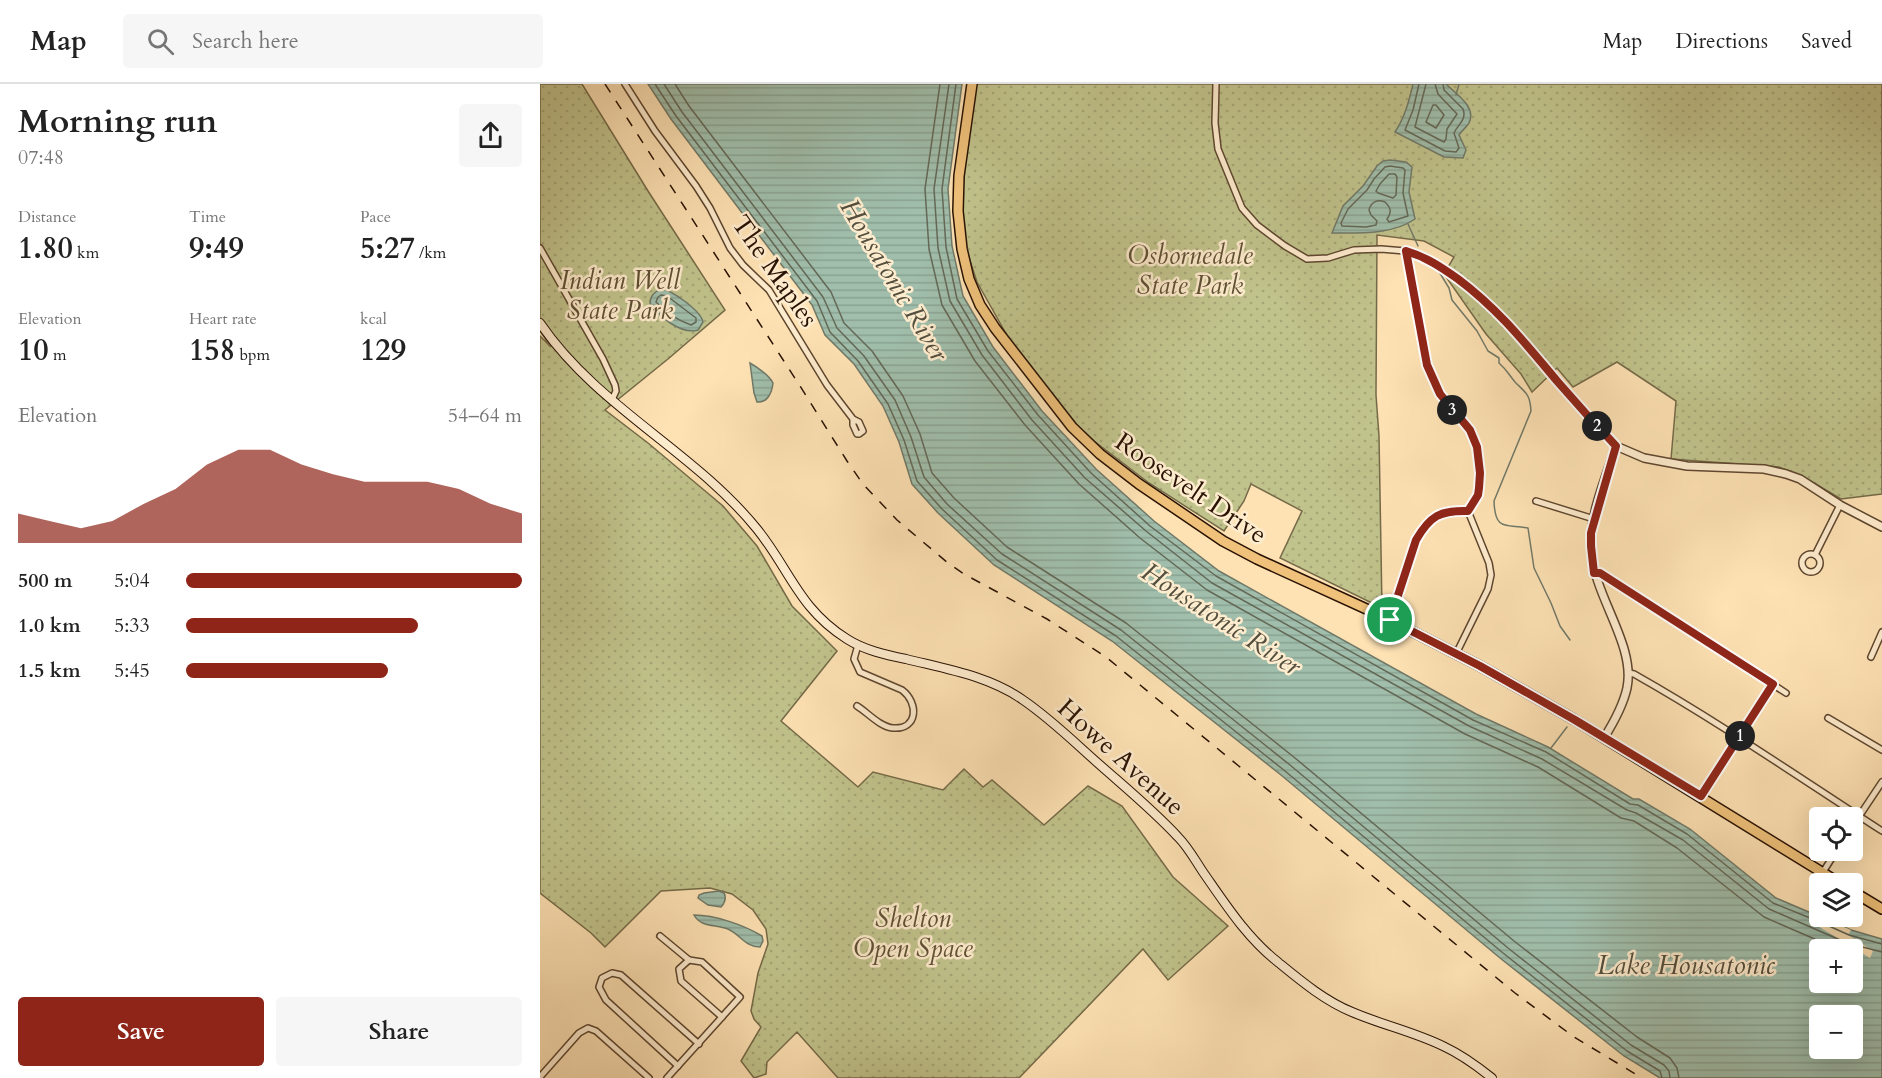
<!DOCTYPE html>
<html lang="en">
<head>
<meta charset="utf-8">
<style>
  :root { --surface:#fff; --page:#f6f6f6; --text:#222; --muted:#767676; --line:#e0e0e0; --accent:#8f2418 }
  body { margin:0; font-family:Cardo,serif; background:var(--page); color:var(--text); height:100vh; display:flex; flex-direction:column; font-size:22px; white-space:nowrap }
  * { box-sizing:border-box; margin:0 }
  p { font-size:20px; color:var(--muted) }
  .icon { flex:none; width:33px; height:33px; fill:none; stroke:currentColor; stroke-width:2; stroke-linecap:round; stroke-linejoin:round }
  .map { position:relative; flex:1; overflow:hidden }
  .details { display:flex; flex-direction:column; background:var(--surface); width:540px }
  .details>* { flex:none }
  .fabs { position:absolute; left:1269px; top:723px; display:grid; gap:12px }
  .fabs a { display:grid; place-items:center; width:54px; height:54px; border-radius:6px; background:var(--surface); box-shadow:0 6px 24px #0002; font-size:30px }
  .pin { position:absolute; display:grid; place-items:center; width:51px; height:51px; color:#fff; margin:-26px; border:3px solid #fff; border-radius:50%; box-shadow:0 2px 6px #0007 }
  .km { position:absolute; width:30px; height:30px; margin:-15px; border-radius:50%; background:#222; color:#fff; font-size:16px; line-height:30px; text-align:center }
  .round { display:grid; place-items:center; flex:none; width:63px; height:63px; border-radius:6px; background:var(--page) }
  .head { display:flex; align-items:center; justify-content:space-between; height:102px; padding:0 18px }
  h1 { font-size:33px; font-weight:700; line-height:45px }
  .figures { display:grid; grid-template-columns:repeat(3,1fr); gap:9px; height:102px; padding:6px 18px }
  .figures div { display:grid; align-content:center }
  .figures b { font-size:30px; font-weight:700 }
  .figures small { font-size:16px; font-weight:400 }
  .figures p { font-size:16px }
  .chart { height:168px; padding:12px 18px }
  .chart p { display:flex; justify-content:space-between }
  .chart svg { width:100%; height:108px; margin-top:6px; fill:var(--accent); opacity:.7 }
  .cta { display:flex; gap:12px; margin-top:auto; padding:12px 18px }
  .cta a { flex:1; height:69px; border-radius:6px; background:var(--accent); color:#fff; font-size:24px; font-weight:700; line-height:69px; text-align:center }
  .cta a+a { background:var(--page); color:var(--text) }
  ul { padding:0 18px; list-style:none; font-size:20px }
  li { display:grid; grid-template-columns:96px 72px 1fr; align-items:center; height:45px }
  li i { height:15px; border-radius:8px; background:var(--accent) }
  header { display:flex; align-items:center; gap:36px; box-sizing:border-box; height:84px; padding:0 30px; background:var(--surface); border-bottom:2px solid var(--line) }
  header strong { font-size:28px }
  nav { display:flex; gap:33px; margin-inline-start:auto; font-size:21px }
  .search { width:420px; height:54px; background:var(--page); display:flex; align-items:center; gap:15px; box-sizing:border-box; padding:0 21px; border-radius:6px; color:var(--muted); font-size:22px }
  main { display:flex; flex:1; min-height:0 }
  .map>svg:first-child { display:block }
  .park { fill:url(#park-dots); stroke:#756a48; stroke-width:1.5 }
  .water { fill:url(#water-rules); stroke:#707968; stroke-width:1.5; fill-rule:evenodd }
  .pier { fill:#fee2b4 }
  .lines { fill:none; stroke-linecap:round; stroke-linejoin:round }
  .shore { stroke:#646857; stroke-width:1.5 }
  .stream { stroke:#707968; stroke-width:1.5 }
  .minor-casing { stroke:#5e462f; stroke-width:8 }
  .tertiary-casing { stroke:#5e462f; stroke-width:10 }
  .secondary-casing { stroke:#291203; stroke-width:10 }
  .primary-casing { stroke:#291203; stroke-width:12 }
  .minor { stroke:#feecce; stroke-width:5 }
  .tertiary { stroke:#feecce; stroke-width:7 }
  .secondary { stroke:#feecce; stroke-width:8 }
  .primary { stroke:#efc17a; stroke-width:9 }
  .rail { stroke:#291203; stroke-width:1.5; stroke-dasharray:10 10; stroke-linecap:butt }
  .route-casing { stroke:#fff; stroke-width:12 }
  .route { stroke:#8f2418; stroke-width:8 }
  .labels { text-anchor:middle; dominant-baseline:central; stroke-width:5; stroke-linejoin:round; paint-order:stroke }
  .park-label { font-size:26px; font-style:italic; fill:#5e5033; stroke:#feecce }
  .street-label { font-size:26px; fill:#291203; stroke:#feecce }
  .water-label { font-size:27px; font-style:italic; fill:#534e3e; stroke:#feecce }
</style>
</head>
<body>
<header>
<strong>Map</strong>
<div class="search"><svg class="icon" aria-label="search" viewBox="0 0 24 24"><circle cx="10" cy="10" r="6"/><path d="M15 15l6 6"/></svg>Search here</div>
<nav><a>Map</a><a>Directions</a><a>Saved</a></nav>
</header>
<main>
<section class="details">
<div class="head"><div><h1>Morning run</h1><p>07:48</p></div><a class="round"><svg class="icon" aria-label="share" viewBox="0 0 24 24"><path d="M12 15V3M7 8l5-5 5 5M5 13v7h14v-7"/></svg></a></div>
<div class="figures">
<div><p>Distance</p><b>1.80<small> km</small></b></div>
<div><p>Time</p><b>9:49</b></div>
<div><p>Pace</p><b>5:27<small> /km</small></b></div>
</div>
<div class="figures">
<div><p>Elevation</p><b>10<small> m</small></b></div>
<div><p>Heart rate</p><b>158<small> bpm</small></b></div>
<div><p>kcal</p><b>129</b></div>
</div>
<div class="chart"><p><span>Elevation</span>54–64 m</p>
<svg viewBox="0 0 160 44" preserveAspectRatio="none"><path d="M0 44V32L10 35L20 38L30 35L40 28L50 22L60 12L70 6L80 6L90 12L100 16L110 19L120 19L130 19L140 22L150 28L160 32V44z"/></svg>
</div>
<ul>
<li><b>500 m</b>5:04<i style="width:100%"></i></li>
<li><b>1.0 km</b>5:33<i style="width:69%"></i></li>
<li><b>1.5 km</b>5:45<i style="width:60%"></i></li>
</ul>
<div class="cta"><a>Save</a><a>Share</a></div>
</section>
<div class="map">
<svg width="1342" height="994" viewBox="0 0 1342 994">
  <defs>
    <pattern id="park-dots" width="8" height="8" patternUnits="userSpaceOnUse" patternTransform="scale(1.5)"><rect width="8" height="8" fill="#c1c38c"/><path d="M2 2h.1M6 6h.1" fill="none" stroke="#a6a677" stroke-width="1.8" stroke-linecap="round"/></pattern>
    <pattern id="water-rules" width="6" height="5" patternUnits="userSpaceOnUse" patternTransform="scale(1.5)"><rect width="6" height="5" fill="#a0beab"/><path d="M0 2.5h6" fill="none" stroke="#8aa292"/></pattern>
  </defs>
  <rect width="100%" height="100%" fill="#fee2b4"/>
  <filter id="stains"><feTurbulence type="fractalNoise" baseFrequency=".00333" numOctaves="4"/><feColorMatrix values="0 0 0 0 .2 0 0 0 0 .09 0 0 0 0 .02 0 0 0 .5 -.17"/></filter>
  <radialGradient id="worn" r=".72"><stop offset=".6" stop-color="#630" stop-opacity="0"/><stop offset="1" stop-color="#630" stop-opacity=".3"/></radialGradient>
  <!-- park -->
  <g class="park">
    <path d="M0 0H42L108 107 185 226 128 275 65 326 108 359 183 422 217 462 252 522 297 567 241 637 318 703 333 688 403 706 424 685 443 703 452 696 504 741 548 702 582 722 633 793 688 842 628 896 603 865 479 994H298L257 948 227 978 226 990 214 994 201 977 221 943 214 935 211 927 218 889 228 860 226 845 213 826 192 810 170 804 121 807 65 863 51 849 0 809V252L11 263 0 247Z"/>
    <path d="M433 0H1342V410L1301 415 1269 396 1239 383 1131 375 1136 317 1077 278 1033 303 1017 284 992 308 981 290 946 250 904 190 914 173 884 157 837 151 836 311 839 352 842 524 740 474 762 427 711 400 704 417 684 447 609 399 554 357 537 341 473 262 437 198 423 155 420 121Z"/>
  </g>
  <!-- water -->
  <g class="water">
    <path d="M108 0H422L408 105 412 162 423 212 453 263 502 327 556 385 614 437 679 487 936 630 1008 663 1093 715H1099L1150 745 1236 814 1311 846 1342 855V994H1120L1084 972 960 874 741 691 572 557 454 481 398 429 372 400 359 358 343 322 314 280 285 251 272 221 131 35ZM1280 866H1312V898H1280ZM1280 932H1312V964H1280Z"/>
    <path d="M873 0H906C916 10 937 23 929 39 927 43 922 46 919 51L926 66 923 74 904 73 855 48C865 33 869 17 873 0Z"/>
    <path d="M850 76 866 78 872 83 869 108 875 135C852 151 819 149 792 149L803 122 823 102 837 82 843 77Z"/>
    <path d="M121 205C132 206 161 227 163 238L158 246C141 251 118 232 110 219 110 212 115 207 121 205Z"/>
    <path d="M210 279C217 283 230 292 233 299 232 308 228 319 217 318L214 309Z"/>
    <path d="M179 807 184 809C187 814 184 820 181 823L168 821 158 814 159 811 164 809Z"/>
    <path d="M154 831C175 831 204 841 222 852L223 857 220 863C205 863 201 851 188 845 176 840 161 844 154 831Z"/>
  </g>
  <!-- pier -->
  <path class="pier" d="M1278 832 1311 846 1308 851 1333 867 1330 874 1273 839Z"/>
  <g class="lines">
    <!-- shore -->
    <g class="shore">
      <path d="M115 0 136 32 277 217 290 248 318 277 348 320 364 356 377 397 402 425 457 476 576 552 745 687 963 869 1087 967 1120 987 1122 994"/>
      <path d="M124 0 142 28 283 213 297 244 324 272 355 316 371 353 384 393 407 420 462 470 581 546 750 681 968 864 1091 961 1124 981 1129 987 1130 994"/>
      <path d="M135 0 149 22 291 208 304 239 332 267 363 312 380 350 392 389 414 414 467 463 586 539 755 674 974 857 1097 953 1130 974 1137 984 1139 994"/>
      <path d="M400 0 385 105 389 165 402 221 435 277 485 341 539 400 600 454 667 506 925 650 998 683 1081 734 1094 737 1137 764 1224 833 1300 866"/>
      <path d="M409 0 394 105 398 164 410 217 442 271 492 336 545 394 606 447 672 499 929 642 1002 675 1087 726 1096 729 1143 756 1229 825 1307 859 1342 868"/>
      <path d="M416 0 402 105 406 163 417 215 448 267 498 331 551 389 610 442 676 492 933 636 1006 668 1090 720 1098 721 1147 750 1233 819 1280 838 1309 851 1342 860"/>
      <path d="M879 0 873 26 865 46 905 67 916 68 919 64 914 49C918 40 927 36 923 25L904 6 903 0"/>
      <path d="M886 0 875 43 904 58 906 55 907 45 917 30 898 10 895 0"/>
      <path d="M893 21H896L904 31 896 44 886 38Z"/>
      <path d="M850 82 863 84 865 86 863 109 868 132 849 138 847 135C852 128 851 124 845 118 837 115 831 118 829 126L831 131 837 137 836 141 826 143 802 142 801 139 808 125 827 106 834 95 845 83Z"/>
      <path d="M849 90H855L857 93 856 111 853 114 838 109 836 107 840 100Z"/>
      <path d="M121 211 127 212 156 234V238L151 241C137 236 126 229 116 218L118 213Z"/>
    </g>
    <!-- stream -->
    <g class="stream">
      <path d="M916 11 919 0"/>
      <path d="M868 140 878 162"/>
      <path d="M898 186 909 204 912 216 937 247 948 267 959 274V279C967 286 969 291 975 298 986 309 990 310 991 327L954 417C955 447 965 440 988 444L994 484 1011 519 1020 542 1030 556"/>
      <path d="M1011 664 1027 643"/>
    </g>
    <!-- minor casing -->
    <g class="minor-casing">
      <g id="minor">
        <path d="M85 0 115 47 156 102 170 124 190 164 203 181 229 206 287 301 313 335 319 338 323 347 319 350H317L313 341V335"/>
        <path d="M676 0 675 39 678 65 702 124 717 141 745 162 767 175 788 174 814 166 841 165 865 167 881 171 896 179 946 216 967 237 1037 320 1076 362"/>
        <path d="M0 164 63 275 75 301 76 307 72 316"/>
        <path d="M865 167 887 281 900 310 909 323 930 346 937 363 940 389 939 404 938 411 928 427 949 479 951 491 948 505 916 570"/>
        <path d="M996 417 1054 435"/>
        <circle cx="1271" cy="479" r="9"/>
        <path d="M1275 471 1300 421"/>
        <path d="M1054 489H1060L1246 609"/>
        <path d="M850 536 876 456C890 431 900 426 928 427"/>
        <path d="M1331 573 1342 548"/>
        <path d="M1089 589 1094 590C1179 638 1260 694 1342 747"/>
        <path d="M317 622C327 628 340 643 353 644 378 646 379 619 362 606L320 588 314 575 318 561"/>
        <path d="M1288 634 1342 666"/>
        <path d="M1161 713 1233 600"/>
        <path d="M1312 743 1342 698"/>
        <path d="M1283 788 1297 766"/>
        <path d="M120 852 149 876"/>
        <path d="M149 876 162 878 200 913 182 933 141 897 139 885Z"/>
        <path d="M138 982 66 916 59 903 62 894 72 889 81 891 159 960"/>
        <path d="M0 993 39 949 48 944 56 947 109 994"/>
        <path d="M127 994 182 933"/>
      </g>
    </g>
    <!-- tertiary casing -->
    <g class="tertiary-casing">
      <path id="tertiary" d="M1064 654C1074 638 1083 622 1087 604 1096 560 1053 512 1051 464 1049 432 1066 393 1076 362L1104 374 1147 382 1224 385 1246 390 1260 395 1300 421 1342 443"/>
    </g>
    <!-- secondary casing -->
    <g class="secondary-casing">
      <path id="secondary" d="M0 239C57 323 154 367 217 445 250 486 259 525 307 555 324 566 346 571 366 575 406 585 449 592 483 616 511 635 535 659 560 681 586 704 614 727 638 753 648 763 655 776 663 788 686 821 707 854 739 879 761 897 785 917 812 928 842 941 875 948 905 963 922 971 937 982 952 994"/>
    </g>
    <!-- primary casing -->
    <g class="primary-casing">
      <g id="primary">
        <path d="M432 0 419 92 418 127 422 165 429 195 440 221 455 244 532 343 560 370 599 400 683 457 717 475 844 533 940 582 1035 636 1301 800"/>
        <path d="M1312 807 1342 825"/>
      </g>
    </g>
    <!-- minor -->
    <use href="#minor" class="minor"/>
    <!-- tertiary -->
    <use href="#tertiary" class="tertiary"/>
    <!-- secondary -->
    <use href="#secondary" class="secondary"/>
    <!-- primary -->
    <use href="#primary" class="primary"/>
    <!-- rail -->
    <path class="rail" d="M65 0 260 302 307 377 323 400 357 436 408 479 424 490 507 535 566 573 975 909 1034 953 1102 994"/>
  </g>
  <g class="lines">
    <!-- route casing -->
    <g class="route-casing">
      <path id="route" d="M866 167C886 173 901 183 918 195 958 225 985 259 1017 297 1036 319 1056 341 1076 362L1051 449V462L1054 489H1060L1233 600 1161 712 1035 636 940 582 850 536 876 456C890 432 900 426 928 427L938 411 939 404 940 389 937 363 930 346 900 310 887 281Z"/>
    </g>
    <!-- route -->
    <use href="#route" class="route"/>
  </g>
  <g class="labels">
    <!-- park labels -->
    <g class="park-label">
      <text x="650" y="171">Osbornedale<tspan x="650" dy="30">State Park</tspan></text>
      <text x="80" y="196">Indian Well<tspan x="80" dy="30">State Park</tspan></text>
      <text x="373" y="834">Shelton<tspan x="373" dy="30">Open Space</tspan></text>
    </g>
    <!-- street labels -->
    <g class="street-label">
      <text transform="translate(235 187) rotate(55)">The Maples</text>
      <text transform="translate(651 404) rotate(34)">Roosevelt Drive</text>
      <text transform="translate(581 673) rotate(42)">Howe Avenue</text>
    </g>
    <!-- water labels -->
    <g class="water-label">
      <text transform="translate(354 196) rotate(59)">Housatonic River</text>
      <text transform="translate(681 535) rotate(33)">Housatonic River</text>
      <text x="1146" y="881">Lake Housatonic</text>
    </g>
  </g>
  <rect width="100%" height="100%" filter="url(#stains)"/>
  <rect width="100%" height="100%" fill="url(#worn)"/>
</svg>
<div class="fabs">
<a><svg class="icon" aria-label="locate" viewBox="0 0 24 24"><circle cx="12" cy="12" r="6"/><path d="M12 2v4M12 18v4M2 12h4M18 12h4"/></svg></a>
<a><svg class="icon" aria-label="layers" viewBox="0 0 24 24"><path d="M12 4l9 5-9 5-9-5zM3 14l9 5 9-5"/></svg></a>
<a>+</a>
<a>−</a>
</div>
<div class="pin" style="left:850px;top:536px;background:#1e9e55"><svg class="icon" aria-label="arrive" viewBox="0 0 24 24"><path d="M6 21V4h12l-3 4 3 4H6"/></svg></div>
<b class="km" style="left:1200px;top:652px">1</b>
<b class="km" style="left:1057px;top:342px">2</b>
<b class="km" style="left:912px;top:326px">3</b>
</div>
</main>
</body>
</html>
